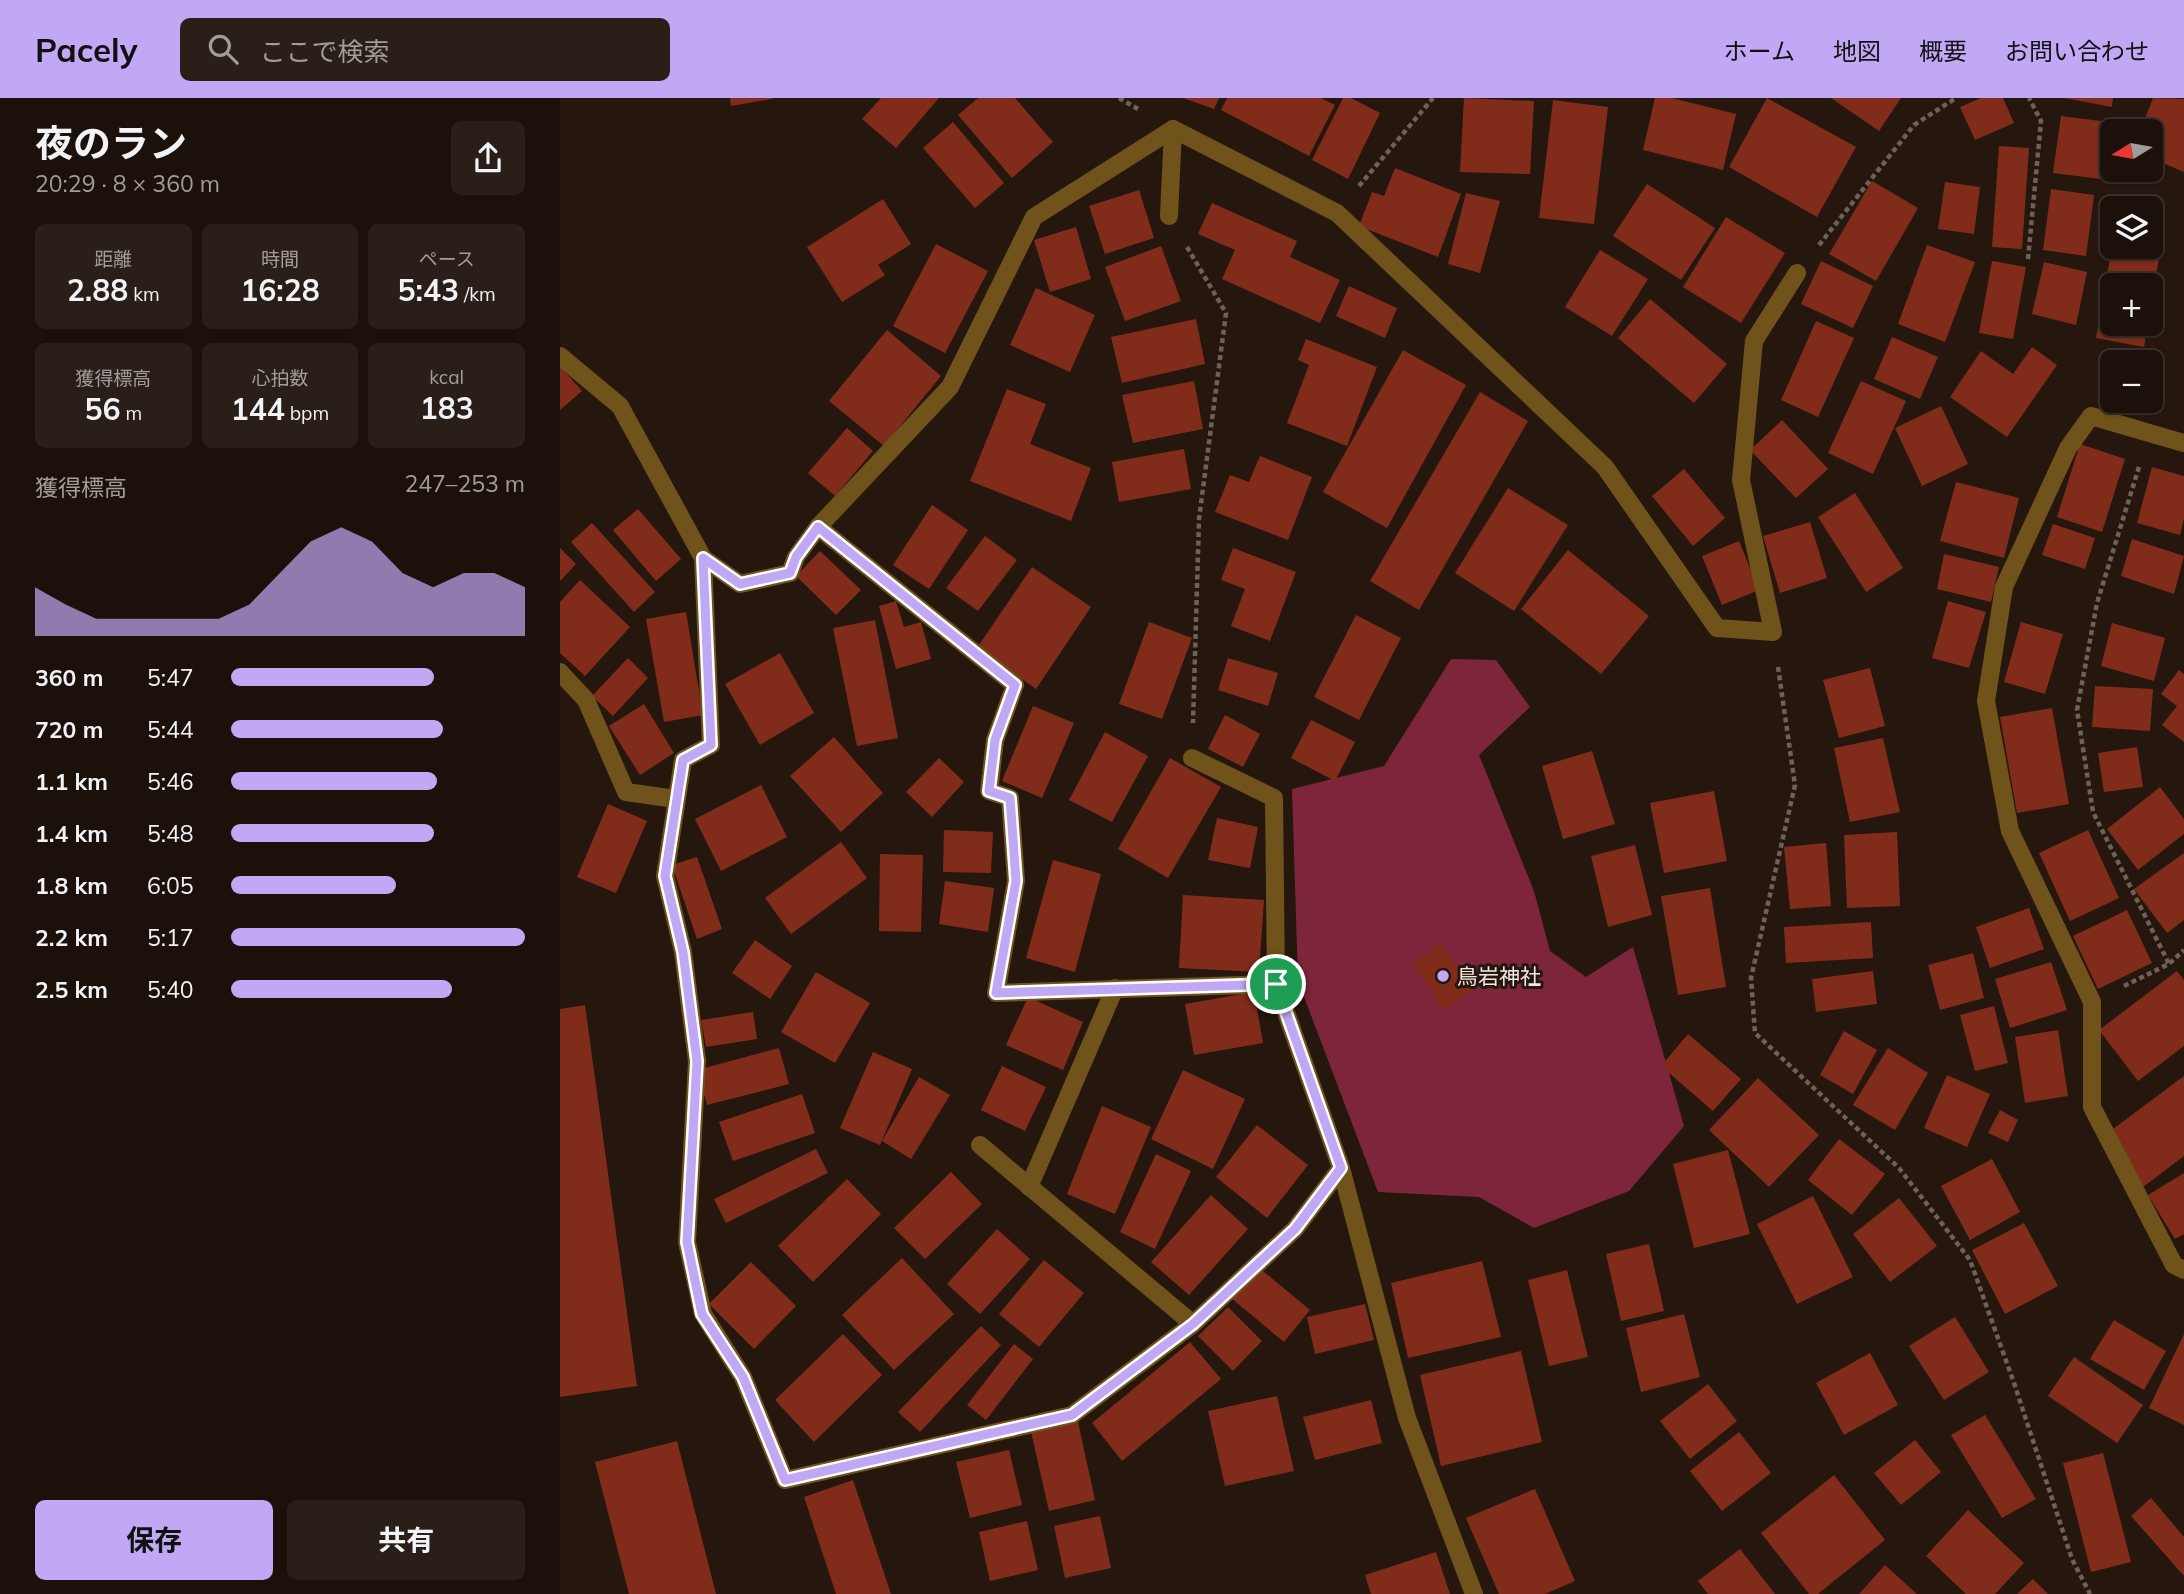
<!DOCTYPE html>
<html lang="ja">
<head>
<meta charset="utf-8">
<style>
  :root { --surface:#1c110a; --page:#291f18; --text:#f1f3f6; --muted:#a09d9c; --line:#3a312b; --accent:#c0a8f4 }
  body { margin:0; font-family:Mulish,"Noto Sans JP",sans-serif; background:var(--page); color:var(--text); height:100vh; display:flex; flex-direction:column; font-size:26px; white-space:nowrap }
  * { box-sizing:border-box; margin:0 }
  p { font-size:23px; color:var(--muted) }
  .icon { flex:none; width:38px; height:38px; fill:none; stroke:currentColor; stroke-width:2; stroke-linecap:round; stroke-linejoin:round }
  .map { position:relative; flex:1; overflow:hidden }
  .sheet { display:flex; flex-direction:column; background:var(--surface); width:560px }
  .sheet>* { flex:none }
  .needle { width:46px; rotate:259deg }
  .buttons { position:absolute; left:1540px; top:21px; display:grid; gap:14px }
  .buttons a { display:grid; place-items:center; width:63px; height:63px; border-radius:10px; background:var(--surface); box-shadow:0 2px 5px #0004,0 0 0 2px var(--line); font-size:35px }
  .pin { position:absolute; display:grid; place-items:center; width:60px; height:60px; color:#fff; margin:-30px; border:4px solid #fff; border-radius:50%; box-shadow:0 2px 7px #0007 }
  .round { display:grid; place-items:center; flex:none; width:74px; height:74px; border-radius:10px; background:var(--page) }
  .head { display:flex; align-items:center; justify-content:space-between; height:119px; padding:0 35px }
  h1 { font-size:38px; font-weight:700; line-height:52px }
  .metrics { display:grid; grid-template-columns:repeat(3,1fr); gap:10px; height:119px; padding:7px 35px }
  .metrics div { display:grid; align-content:center; border-radius:10px; background:var(--page); text-align:center }
  .metrics b { font-size:30px; font-weight:700 }
  .metrics small { font-size:19px; font-weight:400 }
  .metrics p { font-size:19px }
  .chart { height:196px; padding:14px 35px }
  .chart p { display:flex; justify-content:space-between }
  .chart svg { width:100%; height:126px; margin-top:7px; fill:var(--accent); opacity:.7 }
  .primary-button { display:flex; gap:14px; margin-top:auto; padding:14px 35px }
  .primary-button a { flex:1; height:80px; border-radius:10px; background:var(--accent); color:#111; font-size:28px; font-weight:700; line-height:80px; text-align:center }
  .primary-button a+a { background:var(--page); color:var(--text) }
  ul { padding:0 35px; list-style:none; font-size:23px }
  li { display:grid; grid-template-columns:112px 84px 1fr; align-items:center; height:52px }
  li i { height:18px; border-radius:9px; background:var(--accent) }
  header { display:flex; align-items:center; gap:42px; box-sizing:border-box; height:98px; padding:0 35px; background:var(--accent); color:#111 }
  header strong { font-size:33px }
  nav { display:flex; gap:38px; margin-inline-start:auto; font-size:24px }
  .search { width:490px; height:63px; background:var(--page); display:flex; align-items:center; gap:18px; box-sizing:border-box; padding:0 24px; border-radius:10px; color:var(--muted); font-size:26px }
  main { display:flex; flex:1; min-height:0 }
  .map>svg:first-child { display:block }
  .forest { fill:#7d253b }
  .building { fill:#812c1b }
  .lines { fill:none; stroke-linecap:round; stroke-linejoin:round }
  .path { stroke:#6e6158; stroke-width:4.5; stroke-dasharray:5 3.5; stroke-linecap:butt }
  .lane { stroke:#70531a; stroke-width:18 }
  .street { stroke:#70531a; stroke-width:18 }
  .route-casing { stroke:#fff; stroke-width:14 }
  .route { stroke:#c0a8f4; stroke-width:9 }
  .poi-dot { fill:#c0a8f4; stroke:#25170d; stroke-width:2.5 }
  .labels { text-anchor:middle; dominant-baseline:central; stroke-width:6; stroke-linejoin:round; paint-order:stroke }
  .poi-label { font-size:21px; fill:#f2e8e1; stroke:#25170d; text-anchor:start }
</style>
</head>
<body>
<header>
<strong>Pacely</strong>
<div class="search"><svg class="icon" aria-label="search" viewBox="0 0 24 24"><circle cx="10" cy="10" r="6"/><path d="M15 15l6 6"/></svg>ここで検索</div>
<nav><a>ホーム</a><a>地図</a><a>概要</a><a>お問い合わせ</a></nav>
</header>
<main>
<section class="sheet">
<div class="head"><div><h1>夜のラン</h1><p>20:29 · 8 × 360 m</p></div><a class="round"><svg class="icon" aria-label="share" viewBox="0 0 24 24"><path d="M12 15V3M7 8l5-5 5 5M5 13v7h14v-7"/></svg></a></div>
<div class="metrics">
<div><p>距離</p><b>2.88<small> km</small></b></div>
<div><p>時間</p><b>16:28</b></div>
<div><p>ペース</p><b>5:43<small> /km</small></b></div>
</div>
<div class="metrics">
<div><p>獲得標高</p><b>56<small> m</small></b></div>
<div><p>心拍数</p><b>144<small> bpm</small></b></div>
<div><p>kcal</p><b>183</b></div>
</div>
<div class="chart"><p><span>獲得標高</span>247–253 m</p>
<svg viewBox="0 0 160 44" preserveAspectRatio="none"><path d="M0 44V27L10 33L20 38L30 38L40 38L50 38L60 38L70 33L80 22L90 11L100 6L110 11L120 22L130 27L140 22L150 22L160 27V44z"/></svg>
</div>
<ul>
<li><b>360 m</b>5:47<i style="width:69%"></i></li>
<li><b>720 m</b>5:44<i style="width:72%"></i></li>
<li><b>1.1 km</b>5:46<i style="width:70%"></i></li>
<li><b>1.4 km</b>5:48<i style="width:69%"></i></li>
<li><b>1.8 km</b>6:05<i style="width:56%"></i></li>
<li><b>2.2 km</b>5:17<i style="width:100%"></i></li>
<li><b>2.5 km</b>5:40<i style="width:75%"></i></li>
</ul>
<div class="primary-button"><a>保存</a><a>共有</a></div>
</section>
<div class="map">
<svg width="1624" height="1496" viewBox="0 0 1624 1496">
  <rect width="100%" height="100%" fill="#25170d"/>
  <!-- forest -->
  <path class="forest" d="M891 561 936 562 970 609 919 657 974 793 990 853 1026 879 1073 849 1124 1028 1069 1093 974 1130 919 1099 818 1094 738 883 732 691 824 668Z"/>
  <!-- building -->
  <g class="building">
    <path d="M170 0H212V1L171 8Z"/>
    <path d="M321 0H379L336 50 302 21Z"/>
    <path d="M418 0H455L493 44 452 80 398 17Z"/>
    <path d="M623 0H659L654 11Z"/>
    <path d="M667 0H761L775 7 749 58 661 12Z"/>
    <path d="M783 0H791L820 15 788 81 752 62Z"/>
    <path d="M904 0 974 3 970 76 900 74Z"/>
    <path d="M1095 0H1112L1176 16 1163 72 1083 52Z"/>
    <path d="M1207 0 1296 49 1257 119 1169 69Z"/>
    <path d="M1271 0H1341L1319 33Z"/>
    <path d="M1421 0H1443L1454 25 1415 42 1400 9Z"/>
    <path d="M1504 0H1553L1552 9Z"/>
    <path d="M1593 0 1624 1V74L1591 60 1603 31 1584 23Z"/>
    <path d="M993 2 1048 9 1034 126 979 120Z"/>
    <path d="M1501 18 1548 24 1541 81 1493 75Z"/>
    <path d="M393 24 444 85 415 110 363 50Z"/>
    <path d="M1439 48 1469 50 1462 151 1432 149Z"/>
    <path d="M835 70 901 96 878 159 799 128 812 94 824 98Z"/>
    <path d="M1312 83 1358 110 1316 183 1269 156Z"/>
    <path d="M1385 84 1420 89 1414 136 1378 131Z"/>
    <path d="M1087 86 1155 130 1121 182 1053 138Z"/>
    <path d="M1491 91 1534 97 1526 158 1483 152Z"/>
    <path d="M579 92 594 140 545 156 529 108Z"/>
    <path d="M906 95 940 103 920 175 888 166Z"/>
    <path d="M323 101 351 146 318 167 325 177 282 204 247 149Z"/>
    <path d="M652 105 737 143 730 159 780 182 760 225 662 181 675 152 638 136Z"/>
    <path d="M1166 119 1225 155 1181 225 1123 189Z"/>
    <path d="M516 129 531 181 490 194 474 142Z"/>
    <path d="M376 146 428 173 385 255 333 228Z"/>
    <path d="M1591 146 1601 148 1592 202 1591 187H1552V226H1588L1584 249 1536 240 1552 149Z"/>
    <path d="M1367 147 1415 164 1385 244 1338 226Z"/>
    <path d="M601 148 621 203 565 223 545 169Z"/>
    <path d="M1040 152 1088 181 1052 238 1005 209Z"/>
    <path d="M1261 163 1313 188 1293 230 1241 206Z"/>
    <path d="M1432 163 1466 169 1453 241 1419 235Z"/>
    <path d="M1484 164 1527 174 1516 227 1472 216Z"/>
    <path d="M789 188 837 210 825 240 776 218Z"/>
    <path d="M476 190 535 217 510 274 450 247Z"/>
    <path d="M1090 201 1167 266 1134 305 1058 240Z"/>
    <path d="M636 221 645 266 562 285 551 239Z"/>
    <path d="M1256 223 1294 240 1258 319 1221 302Z"/>
    <path d="M327 232 381 278 324 348 269 303Z"/>
    <path d="M1332 239 1378 259 1360 301 1314 281Z"/>
    <path d="M746 241 817 269 787 348 727 325 749 267 738 262Z"/>
    <path d="M1472 249 1497 267 1447 339 1390 299 1421 253 1453 276Z"/>
    <path d="M843 252 906 287 827 430 763 394Z"/>
    <path d="M0 268 22 293 0 312Z"/>
    <path d="M634 283 643 331 573 345 562 297Z"/>
    <path d="M1301 283 1346 303 1313 376 1268 355Z"/>
    <path d="M447 291 486 306 470 346 531 370 511 423 410 383Z"/>
    <path d="M920 294 968 323 859 512 810 483Z"/>
    <path d="M1381 308 1408 366 1362 388 1335 330Z"/>
    <path d="M1222 322 1268 371 1236 400 1190 352Z"/>
    <path d="M287 330 313 353 275 398 248 375Z"/>
    <path d="M1520 346 1565 361 1542 434 1497 419Z"/>
    <path d="M624 351 631 391 559 404 552 364Z"/>
    <path d="M700 358 752 379 728 442 655 414 670 377 689 384Z"/>
    <path d="M1592 369 1624 378V420L1620 437 1577 425Z"/>
    <path d="M1124 371 1165 420 1133 448 1092 398Z"/>
    <path d="M1396 384 1459 400 1444 460 1380 443Z"/>
    <path d="M948 390 1008 427 954 513 895 475Z"/>
    <path d="M1295 395 1343 470 1306 494 1258 419Z"/>
    <path d="M372 407 408 432 369 491 333 467Z"/>
    <path d="M78 411 121 461 96 483 53 432Z"/>
    <path d="M1250 424 1267 480 1220 495 1203 438Z"/>
    <path d="M32 425 95 494 74 514 11 444Z"/>
    <path d="M1493 426 1535 440 1525 471 1482 457Z"/>
    <path d="M425 438 457 462 418 513 386 490Z"/>
    <path d="M1572 441 1624 458 1614 496 1561 478Z"/>
    <path d="M1179 443 1199 492 1162 507 1142 458Z"/>
    <path d="M0 450 16 466 0 483Z"/>
    <path d="M673 450 736 474 710 543 671 528 685 491 661 482Z"/>
    <path d="M1008 452 1089 518 1041 576 961 511Z"/>
    <path d="M260 453 301 492 276 517 236 478Z"/>
    <path d="M1384 456 1439 469 1431 504 1377 491Z"/>
    <path d="M472 469 531 509 476 591 417 550Z"/>
    <path d="M20 482 70 529 25 578 0 555V504Z"/>
    <path d="M336 503 344 529 361 524 371 561 336 571 319 508Z"/>
    <path d="M1388 503 1426 514 1409 570 1372 560Z"/>
    <path d="M126 514 143 617 104 624 86 521Z"/>
    <path d="M796 517 841 540 799 622 754 599Z"/>
    <path d="M315 522 338 640 297 648 273 530Z"/>
    <path d="M589 524 632 540 602 621 559 606Z"/>
    <path d="M1461 524 1503 536 1485 596 1444 584Z"/>
    <path d="M1552 525 1605 540 1594 583 1541 568Z"/>
    <path d="M220 555 254 615 200 647 165 586Z"/>
    <path d="M68 560 88 580 53 618 32 598Z"/>
    <path d="M668 560 718 575 708 608 658 592Z"/>
    <path d="M1310 570 1325 628 1279 640 1263 582Z"/>
    <path d="M1619 572 1624 576V644L1602 627 1617 608 1601 596Z"/>
    <path d="M1535 588 1593 591 1590 633 1532 629Z"/>
    <path d="M84 606 114 655 80 677 49 628Z"/>
    <path d="M473 608 514 625 482 700 442 683Z"/>
    <path d="M1492 610 1509 706 1457 715 1440 619Z"/>
    <path d="M665 617 700 636 683 669 648 651Z"/>
    <path d="M751 622 795 644 775 683 731 660Z"/>
    <path d="M545 634 588 658 552 724 509 702Z"/>
    <path d="M274 639 323 695 281 734 230 678Z"/>
    <path d="M1323 640 1340 714 1290 724 1274 650Z"/>
    <path d="M1577 649 1583 689 1544 694 1538 655Z"/>
    <path d="M1032 653 1055 726 1003 741 982 668Z"/>
    <path d="M379 660 404 684 372 719 346 694Z"/>
    <path d="M610 660 661 689 608 780 558 751Z"/>
    <path d="M201 687 227 739 161 773 135 721Z"/>
    <path d="M1600 689 1624 721V736L1578 772 1547 731Z"/>
    <path d="M1154 693 1167 763 1104 775 1090 705Z"/>
    <path d="M48 706 87 723 56 795 17 779Z"/>
    <path d="M657 720 698 729 690 770 648 762Z"/>
    <path d="M384 732 433 734 431 775 383 774Z"/>
    <path d="M1528 732 1559 800 1510 823 1479 755Z"/>
    <path d="M1337 734 1340 808 1287 810 1284 737Z"/>
    <path d="M281 744 307 780 231 836 205 800Z"/>
    <path d="M1266 745 1271 808 1230 811 1224 749Z"/>
    <path d="M1075 747 1092 817 1048 829 1031 758Z"/>
    <path d="M1624 755V822L1607 835 1574 791Z"/>
    <path d="M320 756 363 757 361 834 319 833Z"/>
    <path d="M137 759 162 831 137 841 112 767Z"/>
    <path d="M493 762 541 776 515 874 466 860Z"/>
    <path d="M385 783 434 790 428 834 379 826Z"/>
    <path d="M1150 790 1166 889 1118 897 1101 798Z"/>
    <path d="M623 797 704 802 699 874 619 870Z"/>
    <path d="M1469 810 1484 851 1430 870 1416 829Z"/>
    <path d="M1567 812 1592 865 1538 891 1513 838Z"/>
    <path d="M1311 824 1313 860 1226 865 1224 829Z"/>
    <path d="M195 842 232 868 210 901 172 875Z"/>
    <path d="M881 845 913 891 884 912 852 866Z"/>
    <path d="M1413 855 1424 900 1380 912 1368 867Z"/>
    <path d="M1491 864 1507 912 1450 930 1435 881Z"/>
    <path d="M1313 873 1317 906 1256 914 1252 881Z"/>
    <path d="M1617 873 1624 882V948L1578 983 1539 932Z"/>
    <path d="M256 874 310 905 275 965 221 934Z"/>
    <path d="M694 894 703 945 634 957 625 906Z"/>
    <path d="M468 899 523 924 503 972 446 947Z"/>
    <path d="M25 907 77 1288 0 1299V911Z"/>
    <path d="M1434 908 1448 965 1415 973 1400 917Z"/>
    <path d="M193 914 197 941 146 949 141 922Z"/>
    <path d="M1498 932 1508 998 1465 1005 1455 939Z"/>
    <path d="M1284 933 1317 952 1293 996 1260 977Z"/>
    <path d="M1128 936 1181 981 1153 1013 1101 968Z"/>
    <path d="M219 950 229 986 147 1007 137 972Z"/>
    <path d="M1328 950 1368 975 1335 1032 1293 1007Z"/>
    <path d="M313 954 352 971 320 1047 280 1030Z"/>
    <path d="M442 968 486 989 465 1033 421 1012Z"/>
    <path d="M623 972 685 1001 653 1071 591 1041Z"/>
    <path d="M1387 977 1430 996 1407 1049 1364 1030Z"/>
    <path d="M1624 978V1058L1583 1089 1545 1037Z"/>
    <path d="M359 979 390 997 351 1061 322 1043Z"/>
    <path d="M1198 980 1259 1037 1209 1089 1149 1032Z"/>
    <path d="M242 996 255 1035 173 1063 159 1024Z"/>
    <path d="M542 1008 591 1029 555 1116 507 1096Z"/>
    <path d="M1440 1012 1458 1022 1448 1044 1428 1035Z"/>
    <path d="M697 1027 748 1067 707 1120 656 1079Z"/>
    <path d="M1279 1041 1325 1076 1292 1117 1248 1082Z"/>
    <path d="M256 1051 268 1075 166 1125 154 1101Z"/>
    <path d="M1168 1052 1190 1136 1134 1150 1113 1066Z"/>
    <path d="M596 1056 631 1073 595 1151 560 1134Z"/>
    <path d="M1432 1061 1460 1114 1410 1142 1381 1088Z"/>
    <path d="M391 1074 422 1106 365 1161 334 1130Z"/>
    <path d="M1624 1075V1136L1615 1141 1588 1097Z"/>
    <path d="M287 1081 321 1116 253 1184 218 1148Z"/>
    <path d="M651 1097 688 1131 629 1197 591 1164Z"/>
    <path d="M1253 1098 1293 1179 1237 1206 1197 1126Z"/>
    <path d="M1339 1100 1377 1148 1330 1184 1293 1136Z"/>
    <path d="M1464 1125 1498 1188 1445 1216 1412 1152Z"/>
    <path d="M437 1131 470 1161 420 1216 387 1186Z"/>
    <path d="M1089 1146 1104 1213 1061 1223 1046 1156Z"/>
    <path d="M342 1160 394 1216 334 1272 282 1217Z"/>
    <path d="M484 1162 524 1195 479 1249 439 1216Z"/>
    <path d="M922 1163 941 1239 848 1260 831 1185Z"/>
    <path d="M191 1164 236 1208 194 1251 149 1206Z"/>
    <path d="M697 1168 750 1212 724 1244 671 1200Z"/>
    <path d="M1007 1172 1028 1259 989 1268 968 1182Z"/>
    <path d="M805 1206 814 1242 755 1256 747 1219Z"/>
    <path d="M668 1209 702 1243 673 1273 638 1238Z"/>
    <path d="M1124 1216 1140 1279 1081 1294 1066 1230Z"/>
    <path d="M1395 1219 1429 1274 1384 1302 1349 1248Z"/>
    <path d="M1554 1222 1606 1253 1584 1292 1530 1261Z"/>
    <path d="M421 1228 441 1247 360 1334 338 1314Z"/>
    <path d="M283 1236 322 1277 254 1344 215 1302Z"/>
    <path d="M1624 1236V1327L1589 1310Z"/>
    <path d="M630 1244 661 1281 562 1363 532 1325Z"/>
    <path d="M454 1246 473 1261 426 1322 407 1307Z"/>
    <path d="M961 1253 982 1344 881 1368 860 1277Z"/>
    <path d="M1310 1255 1338 1307 1284 1337 1256 1285Z"/>
    <path d="M1514 1259 1583 1307 1557 1345 1488 1298Z"/>
    <path d="M1148 1286 1177 1323 1130 1361 1100 1323Z"/>
    <path d="M717 1298 734 1373 665 1388 648 1313Z"/>
    <path d="M811 1302 822 1345 755 1362 743 1319Z"/>
    <path d="M1425 1317 1476 1401 1442 1420 1391 1337Z"/>
    <path d="M518 1324 535 1402 489 1413 471 1334Z"/>
    <path d="M1179 1334 1211 1375 1162 1413 1130 1373Z"/>
    <path d="M1355 1342 1381 1374 1341 1407 1314 1375Z"/>
    <path d="M117 1343 156 1496H69L35 1364Z"/>
    <path d="M449 1352 462 1407 410 1420 396 1364Z"/>
    <path d="M1543 1355 1571 1464 1531 1474 1503 1365Z"/>
    <path d="M1274 1377 1325 1442 1258 1496H1249L1201 1435Z"/>
    <path d="M293 1382 331 1496H276L244 1399Z"/>
    <path d="M975 1391 1015 1483 985 1496H939L906 1420Z"/>
    <path d="M1591 1400 1624 1439V1478L1571 1418Z"/>
    <path d="M1408 1412 1464 1465 1435 1496H1406L1366 1458Z"/>
    <path d="M540 1418 551 1470 505 1480 494 1428Z"/>
    <path d="M467 1423 478 1472 430 1483 419 1434Z"/>
    <path d="M1180 1451 1215 1496H1148L1138 1483Z"/>
    <path d="M876 1454 890 1496H811L805 1477Z"/>
    <path d="M1325 1467 1357 1496H1299Z"/>
    <path d="M1473 1481 1488 1496H1457Z"/>
  </g>
  <g class="lines">
    <!-- path -->
    <g class="path">
      <path d="M559 0 578 11"/>
      <path d="M799 88 873 0"/>
      <path d="M1259 147 1354 27 1396 0"/>
      <path d="M627 149 666 215 639 421 633 625"/>
      <path d="M1468 161 1481 23 1469 0"/>
      <path d="M1579 369 1537 505 1517 612 1533 714 1609 866"/>
      <path d="M1218 569 1235 687 1191 880 1195 935 1339 1070 1410 1162 1453 1282 1512 1461 1530 1496"/>
      <path d="M1564 888 1609 866 1624 852"/>
    </g>
    <!-- lane -->
    <path class="lane" d="M609 118 613 31"/>
    <!-- street -->
    <g class="street">
      <path d="M0 258 60 308 143 460 151 647 123 662 105 778 123 854 137 963 127 1144 143 1216 183 1279 225 1382 512 1317 633 1226 735 1131 781 1070"/>
      <path d="M1624 345 1531 318 1508 350 1444 489 1426 603 1450 733 1532 904V1009L1614 1167 1624 1172"/>
      <path d="M258 429 455 587 435 642 429 693 450 700 456 783 436 895 716 886"/>
      <path d="M143 460 180 486 230 475 236 459 258 429 390 289 474 119 613 31 777 115 1045 369 1157 530 1213 534 1181 382 1194 243 1237 175"/>
      <path d="M0 574 26 602 66 694 116 701"/>
      <path d="M632 660 714 700 716 886 781 1070 847 1320 914 1496"/>
      <path d="M420 1047 633 1226"/>
      <path d="M469 1089 555 890"/>
    </g>
  </g>
  <g class="lines">
    <!-- route casing -->
    <g class="route-casing">
      <path id="route" d="M258 429 455 587 435 642 429 693 450 700 456 783 436 895 716 886 781 1070 735 1131 633 1226 512 1317 225 1382 183 1279 142 1216 127 1144 137 963 123 854 105 778 123 662 151 647 143 460 180 486 230 475 236 459Z"/>
    </g>
    <!-- route -->
    <use href="#route" class="route"/>
  </g>
  <!-- markers -->
  <circle class="poi-dot" cx="883" cy="878" r="7"/>
  <g class="labels">
    <!-- poi labels -->
    <g class="poi-label">
      <text x="897" y="878">鳥岩神社</text>
    </g>
  </g>
</svg>
<div class="buttons">
<a><svg class="needle" viewBox="-14 -14 28 28"><path d="M0-13l5 13h-10z" fill="#e53935"/><path d="M0 13l5-13h-10z" fill="#a09d9c"/></svg></a>
<a><svg class="icon" aria-label="layers" viewBox="0 0 24 24"><path d="M12 4l9 5-9 5-9-5zM3 14l9 5 9-5"/></svg></a>
<a>+</a>
<a>−</a>
</div>
<div class="pin" style="left:716px;top:886px;background:#1e9e55"><svg class="icon" aria-label="arrive" viewBox="0 0 24 24"><path d="M6 21V4h12l-3 4 3 4H6"/></svg></div>
</div>
</main>
</body>
</html>
